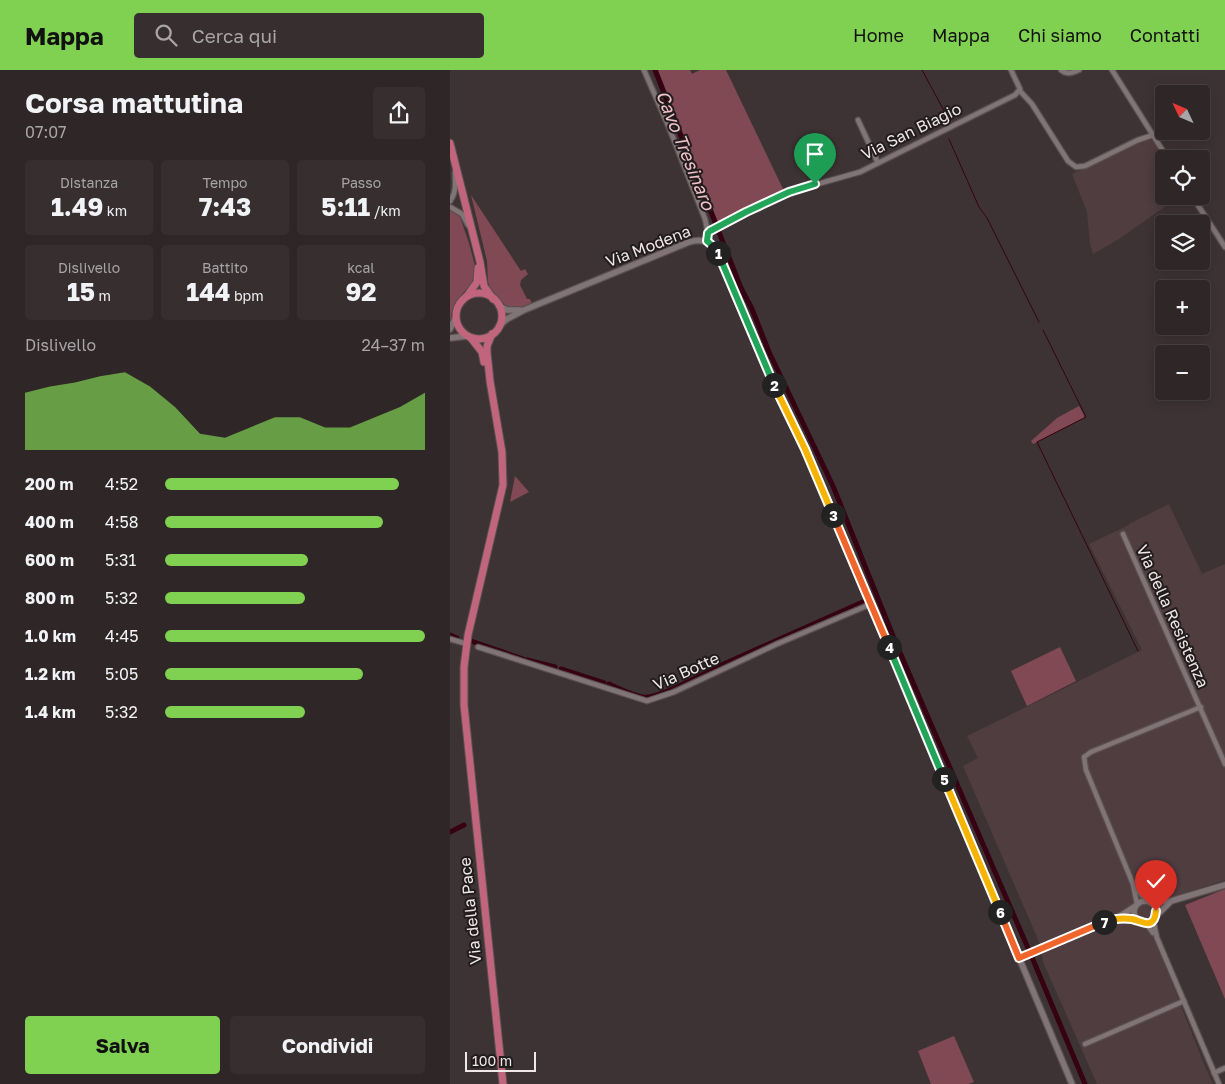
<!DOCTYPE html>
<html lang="it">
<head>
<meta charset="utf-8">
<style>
  :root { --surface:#2e2627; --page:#362e2f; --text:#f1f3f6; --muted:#a7a5a7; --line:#494344; --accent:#80d051 }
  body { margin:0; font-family:"Golos Text",sans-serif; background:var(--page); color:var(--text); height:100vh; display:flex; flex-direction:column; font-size:19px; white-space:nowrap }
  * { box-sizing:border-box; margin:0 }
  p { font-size:16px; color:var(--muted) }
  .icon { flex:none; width:28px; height:28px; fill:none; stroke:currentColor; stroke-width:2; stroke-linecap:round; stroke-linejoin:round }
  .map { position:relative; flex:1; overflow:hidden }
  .panel { display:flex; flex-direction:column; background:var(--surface); width:450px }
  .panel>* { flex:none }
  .needle { width:32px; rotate:314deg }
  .buttons { position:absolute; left:705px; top:15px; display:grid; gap:10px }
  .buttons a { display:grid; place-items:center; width:55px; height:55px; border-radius:5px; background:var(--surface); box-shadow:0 2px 12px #0003,0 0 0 1px var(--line); font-size:25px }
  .scale { position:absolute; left:15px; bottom:12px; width:71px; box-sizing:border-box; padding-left:5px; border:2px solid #efe7e8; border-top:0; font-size:14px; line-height:18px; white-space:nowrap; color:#efe7e8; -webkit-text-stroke:4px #211c1d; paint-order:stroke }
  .pin { position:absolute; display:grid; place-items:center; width:42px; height:42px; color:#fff; margin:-51px -21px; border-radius:50% 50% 50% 0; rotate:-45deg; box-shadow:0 0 5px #0007 }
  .pin .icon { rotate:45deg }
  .km { position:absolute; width:25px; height:25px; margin:-12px; border-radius:50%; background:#222; color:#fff; font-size:14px; line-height:25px; text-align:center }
  .round { display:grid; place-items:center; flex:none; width:52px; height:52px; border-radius:5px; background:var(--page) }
  .head { display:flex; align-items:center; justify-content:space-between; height:85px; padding:0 25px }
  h1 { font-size:28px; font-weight:700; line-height:38px }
  .metrics { display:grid; grid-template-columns:repeat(3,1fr); gap:8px; height:85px; padding:5px 25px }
  .metrics div { display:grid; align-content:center; border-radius:5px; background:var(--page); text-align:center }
  .metrics b { font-size:25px; font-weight:700 }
  .metrics small { font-size:14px; font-weight:400 }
  .metrics p { font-size:14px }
  .chart { height:140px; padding:10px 25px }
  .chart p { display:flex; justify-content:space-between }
  .chart svg { width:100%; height:90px; margin-top:5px; fill:var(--accent); opacity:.7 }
  .action { display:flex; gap:10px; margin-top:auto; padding:10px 25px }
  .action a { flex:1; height:58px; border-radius:5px; background:var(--accent); color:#111; font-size:20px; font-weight:700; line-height:58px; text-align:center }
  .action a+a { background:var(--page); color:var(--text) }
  ul { padding:0 25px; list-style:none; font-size:16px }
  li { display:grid; grid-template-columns:80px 60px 1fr; align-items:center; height:38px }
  li i { height:12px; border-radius:6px; background:var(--accent) }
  header { display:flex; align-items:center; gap:30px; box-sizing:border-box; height:70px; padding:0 25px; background:var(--accent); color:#111 }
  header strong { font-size:24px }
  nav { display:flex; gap:28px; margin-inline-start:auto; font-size:18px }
  .search { width:350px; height:45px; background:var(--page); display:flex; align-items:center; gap:12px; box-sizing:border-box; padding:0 18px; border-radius:5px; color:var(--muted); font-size:19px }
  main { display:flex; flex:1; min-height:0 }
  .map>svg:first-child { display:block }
  .built { fill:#4f3d40 }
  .green { fill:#804954 }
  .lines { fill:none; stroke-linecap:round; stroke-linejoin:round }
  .stream { stroke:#360113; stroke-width:1 }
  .canal { stroke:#360113; stroke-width:5 }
  .minor-casing { stroke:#5a4f51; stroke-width:7 }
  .tertiary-casing { stroke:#5a4f51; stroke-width:8 }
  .primary-casing { stroke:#5a4f51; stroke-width:9 }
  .minor { stroke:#817476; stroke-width:4.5 }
  .tertiary { stroke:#817476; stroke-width:5.5 }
  .primary { stroke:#c1657d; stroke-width:7 }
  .split-1-casing { stroke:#fff; stroke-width:10 }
  .split-2-casing { stroke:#fff; stroke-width:10 }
  .split-3-casing { stroke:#fff; stroke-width:10 }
  .split-4-casing { stroke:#fff; stroke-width:10 }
  .split-5-casing { stroke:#fff; stroke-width:10 }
  .split-6-casing { stroke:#fff; stroke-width:10 }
  .split-7-casing { stroke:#fff; stroke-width:10 }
  .split-8-casing { stroke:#fff; stroke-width:10 }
  .split-1 { stroke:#22a559; stroke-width:6 }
  .split-2 { stroke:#22a559; stroke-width:6 }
  .split-3 { stroke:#f5b400; stroke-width:6 }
  .split-4 { stroke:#f0652b; stroke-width:6 }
  .split-5 { stroke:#22a559; stroke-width:6 }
  .split-6 { stroke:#f5b400; stroke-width:6 }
  .split-7 { stroke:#f0652b; stroke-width:6 }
  .split-8 { stroke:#f5b400; stroke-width:6 }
  .labels { text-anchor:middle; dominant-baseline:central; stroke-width:4; stroke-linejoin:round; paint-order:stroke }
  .street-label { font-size:16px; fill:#efe7e8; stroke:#211c1d }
  .water-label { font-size:18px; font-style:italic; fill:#f1c2ca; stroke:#211c1d }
</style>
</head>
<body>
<header>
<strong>Mappa</strong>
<div class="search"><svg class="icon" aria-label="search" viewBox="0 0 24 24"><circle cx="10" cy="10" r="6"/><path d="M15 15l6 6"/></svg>Cerca qui</div>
<nav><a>Home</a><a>Mappa</a><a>Chi siamo</a><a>Contatti</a></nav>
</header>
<main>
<section class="panel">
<div class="head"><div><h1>Corsa mattutina</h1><p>07:07</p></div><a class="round"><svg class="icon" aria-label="share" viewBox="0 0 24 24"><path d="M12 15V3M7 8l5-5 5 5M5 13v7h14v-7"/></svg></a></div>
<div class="metrics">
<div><p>Distanza</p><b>1.49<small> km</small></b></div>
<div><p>Tempo</p><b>7:43</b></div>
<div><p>Passo</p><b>5:11<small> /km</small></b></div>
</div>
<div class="metrics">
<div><p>Dislivello</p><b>15<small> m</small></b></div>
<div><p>Battito</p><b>144<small> bpm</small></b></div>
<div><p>kcal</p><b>92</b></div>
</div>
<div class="chart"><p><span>Dislivello</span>24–37 m</p>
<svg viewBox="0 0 160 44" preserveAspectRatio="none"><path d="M0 44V16L10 13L20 11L30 8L40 6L50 13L60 23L70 36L80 38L90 33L100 28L110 28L120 33L130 33L140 28L150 23L160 16V44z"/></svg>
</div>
<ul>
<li><b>200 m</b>4:52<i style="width:90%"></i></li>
<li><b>400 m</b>4:58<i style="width:84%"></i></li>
<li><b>600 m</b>5:31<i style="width:55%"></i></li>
<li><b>800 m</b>5:32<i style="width:54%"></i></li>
<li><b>1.0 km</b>4:45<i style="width:100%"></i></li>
<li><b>1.2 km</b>5:05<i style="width:76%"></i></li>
<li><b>1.4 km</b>5:32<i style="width:54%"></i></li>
</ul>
<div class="action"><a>Salva</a><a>Condividi</a></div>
</section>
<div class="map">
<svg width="775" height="1014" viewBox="0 0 775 1014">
  <rect width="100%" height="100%" fill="#3e3334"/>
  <!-- built -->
  <g class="built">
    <path d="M701 69 715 89H714V126H730L669 169 643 184 640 174 637 142 622 104 694 70Z"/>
    <path d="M719 434 752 504 775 494V810L731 824 697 850 754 994 763 1014H647L593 892 590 874 513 696 528 688 517 666 692 580 639 474 679 455V454Z"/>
  </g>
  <!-- green -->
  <g class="green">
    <path d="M208 0H240L242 4 250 0H276L334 121 268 152Z"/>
    <path d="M21 125 71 201 75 199 78 204 71 210 70 215 77 229H80L82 234 76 237H58L53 233 40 218 38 212 37 191Z"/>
    <path d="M0 139 10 147 19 173 25 196 22 213 6 231 2 241 0 253Z"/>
    <path d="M629 336 634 345V348L583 374 581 371 607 348Z"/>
    <path d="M65 406 79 422 60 432Z"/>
    <path d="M610 577 626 611 577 636 561 601Z"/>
    <path d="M775 819V929L735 835Z"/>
    <path d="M504 966 524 1012 518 1014H481L468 981Z"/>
  </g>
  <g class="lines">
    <!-- stream -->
    <g class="stream">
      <path d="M472 0 498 48"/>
      <path d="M499 69 529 137 537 148 589 252"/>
      <path d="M593 260 636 347 587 372 688 581"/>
    </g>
    <!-- canal -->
    <g class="canal">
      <path d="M205 0 291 218 302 239 319 282 383 416 445 571 584 892 635 1014"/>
      <path d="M0 565 7 568"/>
      <path d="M21 571 73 589"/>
      <path d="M77 590 105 597"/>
      <path d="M267 597 415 531"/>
      <path d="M111 599 154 613"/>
      <path d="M159 614C169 619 181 624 192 627 206 630 249 606 264 599"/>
      <path d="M0 762 14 755"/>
    </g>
    <!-- minor casing -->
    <g class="minor-casing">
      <g id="minor">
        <path d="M194 0 218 55 255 149 258 163 257 171"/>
        <path d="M611 0C617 5 622 3 629 0"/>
        <path d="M662 0 718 89"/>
        <path d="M570 21 582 34 618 91 626 97 635 96 688 70 703 65"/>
        <path d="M408 50 428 93"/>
        <path d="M742 126 775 177"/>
        <path d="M0 131C7 122 5 112 5 102"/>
        <path d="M0 137 12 144 18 155"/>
        <path d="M258 163 287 146 339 122 410 102 565 25 570 19 561 0"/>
        <path d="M673 464 775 694"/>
        <path d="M0 569 17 574"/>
        <path d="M28 577 197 631 224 622 327 574 421 534"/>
        <path d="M685 818 697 831"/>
        <path d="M687 834 683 814 636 700 634 687 641 682 751 637"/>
        <path d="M703 850 707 868 769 1014"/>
        <path d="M691 853 698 856 703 863"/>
        <path d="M635 974 734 931"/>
        <path d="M764 1003 775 998"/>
      </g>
    </g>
    <!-- tertiary casing -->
    <g class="tertiary-casing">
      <g id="tertiary">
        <path d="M49 236 57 240H70"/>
        <path d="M49 256 57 249 74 240 239 172C249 169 257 170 264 177L312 288 367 406 622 1014"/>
        <path d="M0 259 6 247"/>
        <path d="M0 268 17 266"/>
        <circle cx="695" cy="842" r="11"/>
        <path d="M700 832 721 831 775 815"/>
        <path d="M706 846 720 832"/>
        <path d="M666 850H686"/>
        <path d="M569 889 641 857 667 848 684 837"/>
      </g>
    </g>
    <!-- primary casing -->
    <g class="primary-casing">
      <g id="primary">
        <path d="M0 73 30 192 34 216 43 229"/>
        <circle cx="29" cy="246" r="23"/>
        <path d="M17 226 27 212 28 198"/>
        <path d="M42 264 37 276V282L40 311 52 382 53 415 18 565 14 597V635L53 1014"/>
        <path d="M21 268 32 282 34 292"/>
      </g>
    </g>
    <!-- minor -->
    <use href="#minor" class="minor"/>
    <!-- tertiary -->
    <use href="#tertiary" class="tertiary"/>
    <!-- primary -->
    <use href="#primary" class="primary"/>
  </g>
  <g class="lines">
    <!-- split-1 casing -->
    <g class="split-1-casing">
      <path id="split-1" d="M268 183 264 177 257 171 258 163 260 161 296 142 339 122 365 114"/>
    </g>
    <!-- split-2 casing -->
    <g class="split-2-casing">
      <path id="split-2" d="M268 183 324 315"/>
    </g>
    <!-- split-3 casing -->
    <g class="split-3-casing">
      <path id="split-3" d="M324 315 355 379 383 445"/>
    </g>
    <!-- split-4 casing -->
    <g class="split-4-casing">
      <path id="split-4" d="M383 445 439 577"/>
    </g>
    <!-- split-5 casing -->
    <g class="split-5-casing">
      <path id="split-5" d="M439 577 494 709"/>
    </g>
    <!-- split-6 casing -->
    <g class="split-6-casing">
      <path id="split-6" d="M494 709 550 842"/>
    </g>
    <!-- split-7 casing -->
    <g class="split-7-casing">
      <path id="split-7" d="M550 842 569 888 654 852"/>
    </g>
    <!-- split-8 casing -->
    <g class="split-8-casing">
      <path id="split-8" d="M654 852C662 849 673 848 682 849 692 851 704 861 706 841"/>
    </g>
    <!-- split-1 -->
    <use href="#split-1" class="split-1"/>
    <!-- split-2 -->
    <use href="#split-2" class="split-2"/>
    <!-- split-3 -->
    <use href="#split-3" class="split-3"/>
    <!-- split-4 -->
    <use href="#split-4" class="split-4"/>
    <!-- split-5 -->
    <use href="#split-5" class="split-5"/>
    <!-- split-6 -->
    <use href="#split-6" class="split-6"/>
    <!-- split-7 -->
    <use href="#split-7" class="split-7"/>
    <!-- split-8 -->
    <use href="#split-8" class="split-8"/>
  </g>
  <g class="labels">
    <!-- street labels -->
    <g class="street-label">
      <text transform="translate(461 61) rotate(-26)">Via San Biagio</text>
      <text transform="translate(198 176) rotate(-21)">Via Modena</text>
      <text transform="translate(723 546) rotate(66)">Via della Resistenza</text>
      <text transform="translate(236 601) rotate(-24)">Via Botte</text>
      <text transform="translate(20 841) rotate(-96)">Via della Pace</text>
    </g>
    <!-- water labels -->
    <g class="water-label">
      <text transform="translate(236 80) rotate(68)">Cavo Tresinaro</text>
    </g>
  </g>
</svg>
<div class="buttons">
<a><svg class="needle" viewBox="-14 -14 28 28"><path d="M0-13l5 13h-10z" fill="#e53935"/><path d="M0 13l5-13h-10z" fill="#a7a5a7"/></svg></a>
<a><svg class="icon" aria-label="locate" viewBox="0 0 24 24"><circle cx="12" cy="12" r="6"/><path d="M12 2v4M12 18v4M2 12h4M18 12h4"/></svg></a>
<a><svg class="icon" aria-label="layers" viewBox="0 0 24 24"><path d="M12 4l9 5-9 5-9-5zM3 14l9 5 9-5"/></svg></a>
<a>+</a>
<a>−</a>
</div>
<div class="scale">100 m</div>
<div class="pin" style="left:365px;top:114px;background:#1e9e55"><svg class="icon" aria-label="arrive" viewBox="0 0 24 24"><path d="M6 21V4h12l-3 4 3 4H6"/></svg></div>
<div class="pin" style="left:706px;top:841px;background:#d93025"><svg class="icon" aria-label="check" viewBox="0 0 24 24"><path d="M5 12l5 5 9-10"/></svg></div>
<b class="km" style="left:268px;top:183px">1</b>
<b class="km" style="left:324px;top:315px">2</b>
<b class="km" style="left:383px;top:445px">3</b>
<b class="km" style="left:439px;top:577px">4</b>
<b class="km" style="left:494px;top:709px">5</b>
<b class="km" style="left:550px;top:842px">6</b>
<b class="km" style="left:654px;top:852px">7</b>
</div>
</main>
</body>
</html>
